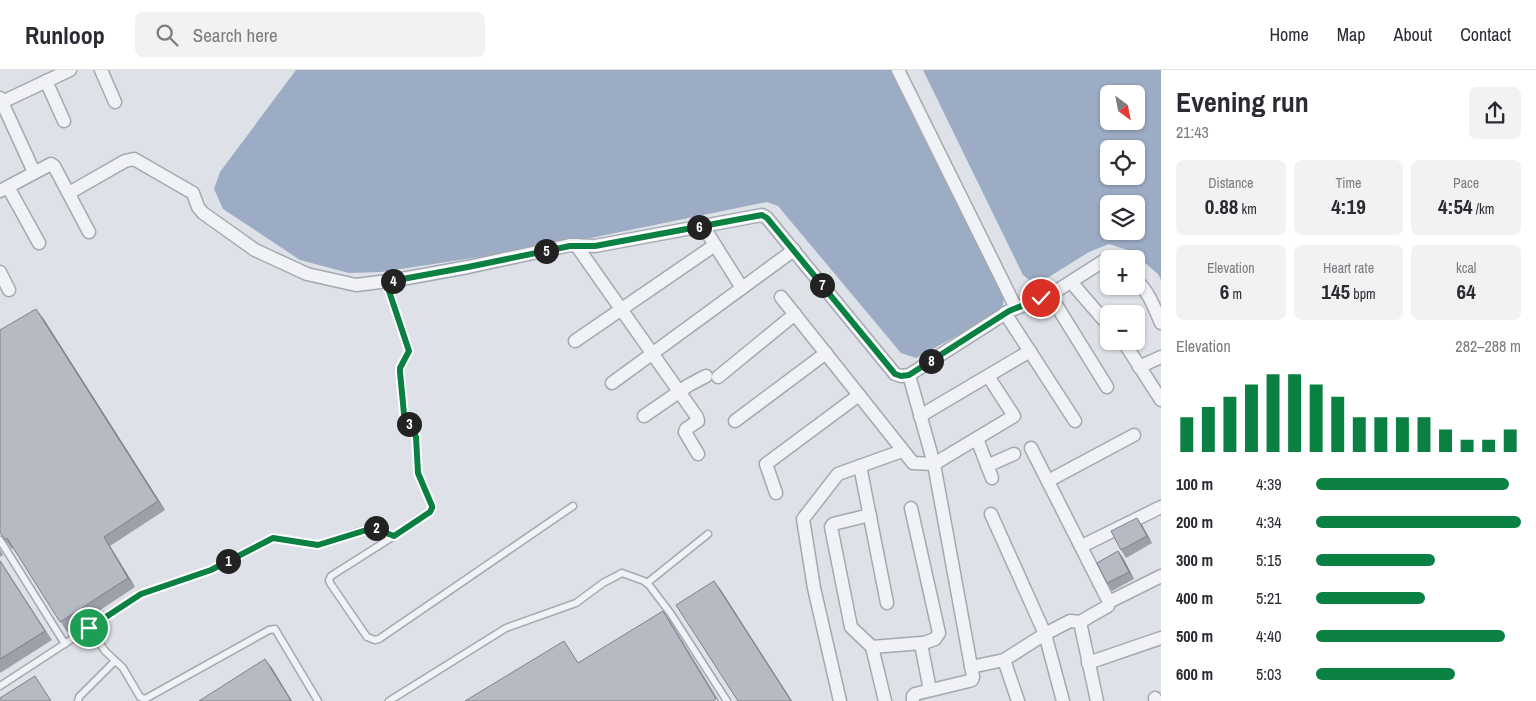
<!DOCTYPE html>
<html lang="en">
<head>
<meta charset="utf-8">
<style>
  :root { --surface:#fff; --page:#f2f2f3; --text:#2b2b33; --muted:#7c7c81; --line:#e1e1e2; --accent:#0b8043 }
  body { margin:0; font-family:"Archivo Narrow",sans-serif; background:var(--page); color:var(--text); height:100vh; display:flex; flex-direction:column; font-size:19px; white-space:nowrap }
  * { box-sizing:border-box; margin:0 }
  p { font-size:16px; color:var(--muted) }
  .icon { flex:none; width:28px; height:28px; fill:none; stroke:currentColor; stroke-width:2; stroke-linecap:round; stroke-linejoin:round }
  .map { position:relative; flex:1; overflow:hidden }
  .panel { display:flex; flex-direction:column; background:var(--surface); width:375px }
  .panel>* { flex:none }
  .needle { width:32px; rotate:148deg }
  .controls { position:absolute; left:1100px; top:15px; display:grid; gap:10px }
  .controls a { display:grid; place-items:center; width:45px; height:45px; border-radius:8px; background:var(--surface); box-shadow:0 1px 4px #0004; font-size:25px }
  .pin { position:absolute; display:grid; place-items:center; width:42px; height:42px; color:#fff; margin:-21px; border:2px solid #fff; border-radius:50%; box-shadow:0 1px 5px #0007 }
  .km { position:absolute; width:25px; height:25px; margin:-12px; border-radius:50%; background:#222; color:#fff; font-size:14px; line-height:25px; text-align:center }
  .round { display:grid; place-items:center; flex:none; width:52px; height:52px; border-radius:8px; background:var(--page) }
  .head { display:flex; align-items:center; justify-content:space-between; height:85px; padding:0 15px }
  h1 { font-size:28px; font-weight:700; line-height:38px }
  .metrics { display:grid; grid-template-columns:repeat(3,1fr); gap:8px; height:85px; padding:5px 15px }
  .metrics div { display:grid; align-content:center; border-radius:8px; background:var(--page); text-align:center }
  .metrics b { font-size:21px; font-weight:700 }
  .metrics small { font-size:14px; font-weight:400 }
  .metrics p { font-size:14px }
  .chart { height:140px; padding:10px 15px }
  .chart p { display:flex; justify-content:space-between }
  .chart svg { width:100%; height:90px; margin-top:5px; stroke:var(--accent); stroke-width:6 }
  ul { padding:0 15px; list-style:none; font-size:16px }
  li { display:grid; grid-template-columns:80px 60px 1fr; align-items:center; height:38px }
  li i { height:12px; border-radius:6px; background:var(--accent) }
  header { display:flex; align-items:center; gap:30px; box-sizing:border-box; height:70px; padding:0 25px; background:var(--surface); border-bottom:1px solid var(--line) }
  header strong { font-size:24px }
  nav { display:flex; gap:28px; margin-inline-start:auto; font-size:18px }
  .search { width:350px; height:45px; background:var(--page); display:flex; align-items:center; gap:12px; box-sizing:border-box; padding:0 18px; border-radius:8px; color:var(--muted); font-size:19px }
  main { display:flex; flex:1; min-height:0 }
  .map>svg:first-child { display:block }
  .water { fill:#9cacc4; fill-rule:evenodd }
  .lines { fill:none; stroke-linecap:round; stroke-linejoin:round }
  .service-casing { stroke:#a4a8b0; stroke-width:9 }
  .minor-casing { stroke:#a4a8b0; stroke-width:15 }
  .service { stroke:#f1f2f5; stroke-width:6 }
  .minor { stroke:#f1f2f5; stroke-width:12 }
  .wall { fill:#9da0a8 }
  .shaded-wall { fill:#7f8288 }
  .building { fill:#b6bac3; stroke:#7f8288 }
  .route-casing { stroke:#fff; stroke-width:10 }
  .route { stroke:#0b8043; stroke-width:6 }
</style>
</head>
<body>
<header>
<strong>Runloop</strong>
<div class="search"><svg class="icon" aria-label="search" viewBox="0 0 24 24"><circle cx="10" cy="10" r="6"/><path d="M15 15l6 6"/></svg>Search here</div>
<nav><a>Home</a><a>Map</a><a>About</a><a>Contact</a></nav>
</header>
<main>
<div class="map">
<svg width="1161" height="631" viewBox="0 0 1161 631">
  <rect width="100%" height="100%" fill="#dee1e7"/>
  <!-- water -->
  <g class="water">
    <path d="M296 0H894L1004 225 1003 235 995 245 916 288 901 283 778 136 767 132 552 176 381 202 349 203 300 190 223 139 214 119 220 102Z"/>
    <path d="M923 0H1161V210L1158 204 1131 181 1109 174 1089 182 1049 207 1032 212 1023 205ZM1109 24H1136V51H1109ZM1109 79H1136V106H1109ZM1109 134H1136V161H1109Z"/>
  </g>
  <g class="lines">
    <!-- service casing -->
    <g class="service-casing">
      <g id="service">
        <path d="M394 466 331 506 329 510 330 513 367 567 375 570 379 569 573 436"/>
        <path d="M0 470 65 574"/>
        <path d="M647 513 708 464"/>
        <path d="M89 558 105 581 123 598 140 627 145 629 269 560 275 559 318 631"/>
        <path d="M0 616 141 524 211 500 273 468 318 475 373 457 394 466 431 441 432 438V436L418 403 416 367 404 343 400 298 409 281 386 212"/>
        <path d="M78 631 79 627 115 591"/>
        <path d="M389 631 506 558 576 533 603 513 622 503 644 511 649 515 671 544 727 631"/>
      </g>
    </g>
    <!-- minor casing -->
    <g class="minor-casing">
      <g id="minor">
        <path d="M101 0 115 32"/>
        <path d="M898 0 1016 238"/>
        <path d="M46 11 64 51"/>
        <path d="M0 28 34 102"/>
        <path d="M0 33 70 0"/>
        <path d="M8 117 39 173"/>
        <path d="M0 121 51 94 54 96 89 162"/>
        <path d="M69 123 125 91 134 89 193 123 198 137 203 143 255 180 307 204 356 215 396 210 468 197 570 175 595 176 762 145 767 148 895 304 901 306 909 305 1009 241 1050 225 1105 190 1109 189"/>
        <path d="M703 156 742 218"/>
        <path d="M576 175 697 347 698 351 686 359 685 362 698 384"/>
        <path d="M0 202 9 220"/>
        <path d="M1136 210C1149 222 1154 237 1161 253"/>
        <path d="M1071 212 1103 249"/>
        <path d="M1050 225 1107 317"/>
        <path d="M781 227 913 393 934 394 1014 346 988 306"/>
        <path d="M1005 243 1075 351"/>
        <path d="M575 271 715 175"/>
        <path d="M1127 277 1161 330"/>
        <path d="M1139 297 1161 287"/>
        <path d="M909 305 934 394 973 607 972 610 969 611 915 624 913 626V631"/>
        <path d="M718 307 795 244"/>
        <path d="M612 313 794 180"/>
        <path d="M644 346 689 315 706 306"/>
        <path d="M920 346 1030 281"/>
        <path d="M735 351 826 283"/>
        <path d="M977 369 992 408"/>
        <path d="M1031 378 1109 532 1108 536 1080 552"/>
        <path d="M860 396 887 533"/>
        <path d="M987 396 1014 384"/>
        <path d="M1048 411 1134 365"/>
        <path d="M776 423 766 394 859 325"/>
        <path d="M911 438 939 563 935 569 921 574 930 620"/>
        <path d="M991 444 1045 564 1063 631"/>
        <path d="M870 445 833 454 831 457 851 557 872 577 885 631"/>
        <path d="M1082 476 1161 437"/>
        <path d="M1109 532 1161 506"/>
        <path d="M872 577 922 573"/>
        <path d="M1004 590 1018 631"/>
        <path d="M1088 593 1161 568"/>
        <path d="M971 597 1004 590 1045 564 1070 551 1080 552 1097 631"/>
        <path d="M1155 628 1156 631"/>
        <path d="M840 631 814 518 803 449 838 404 902 381"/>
      </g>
    </g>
    <!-- service -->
    <use href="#service" class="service"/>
    <!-- minor -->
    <use href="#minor" class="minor"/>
  </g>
  <!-- wall -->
  <g class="wall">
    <path d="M43 248 165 440 110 476 135 517 67 562 14 478 12 479 5 470Z"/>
    <path d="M1142 455 1152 473 1126 488 1121 480Z"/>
    <path d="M0 479 3 485 0 487Z"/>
    <path d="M1118 481 1123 488 1134 509 1112 521 1107 513Z"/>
    <path d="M0 490 52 570 0 603Z"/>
  </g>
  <!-- shaded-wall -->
  <g class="shaded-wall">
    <path d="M36 239 43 248 165 440 158 431Z"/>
    <path d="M1137 448 1142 455 1152 473 1147 466Z"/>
    <path d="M104 467 110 476 135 517 128 508Z"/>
    <path d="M1118 481 1123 488 1134 509 1129 502Z"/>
    <path d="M714 511 721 520 792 631H791Z"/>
    <path d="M663 541 670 551 719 631H718Z"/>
    <path d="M265 589 272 598 292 631H291Z"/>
  </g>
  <!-- building -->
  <g class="building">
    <path d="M36 239 158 431 104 467 128 508 60 552 7 468 5 470 0 462V260Z"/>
    <path d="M1137 448 1147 466 1121 480 1111 461Z"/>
    <path d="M1118 481 1129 502 1107 513 1097 493Z"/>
    <path d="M0 491 45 561 0 589Z"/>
    <path d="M714 511 791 631H738L676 535Z"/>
    <path d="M663 541 716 629 713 631H465L564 571 578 593Z"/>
    <path d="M265 589 291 631H199Z"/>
    <path d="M35 606 51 631H0V628Z"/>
  </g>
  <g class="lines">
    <!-- route casing -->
    <g class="route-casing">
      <path id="route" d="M89 558 141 524 211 500 273 468 318 475 373 458 394 466 430 442 432 438V436L418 403 416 367 404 344 400 302V298L409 281 386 212 468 197 570 176H595L762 145 767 148 895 304 901 306 909 305 1009 241 1041 228"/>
    </g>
    <!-- route -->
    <use href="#route" class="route"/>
  </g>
</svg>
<div class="controls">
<a><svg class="needle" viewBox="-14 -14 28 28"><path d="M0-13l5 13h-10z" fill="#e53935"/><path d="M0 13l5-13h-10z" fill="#7c7c81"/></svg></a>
<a><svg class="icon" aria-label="locate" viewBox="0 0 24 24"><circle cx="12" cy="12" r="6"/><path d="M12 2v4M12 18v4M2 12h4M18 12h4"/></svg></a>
<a><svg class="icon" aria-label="layers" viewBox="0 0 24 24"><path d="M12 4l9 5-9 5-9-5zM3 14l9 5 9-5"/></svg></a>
<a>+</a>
<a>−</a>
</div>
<div class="pin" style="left:89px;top:558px;background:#1e9e55"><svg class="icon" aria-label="arrive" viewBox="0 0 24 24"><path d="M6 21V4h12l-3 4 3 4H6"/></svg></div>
<div class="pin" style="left:1041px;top:228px;background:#d93025"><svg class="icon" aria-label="check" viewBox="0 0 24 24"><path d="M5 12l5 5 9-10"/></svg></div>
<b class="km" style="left:228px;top:491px">1</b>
<b class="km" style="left:376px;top:458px">2</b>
<b class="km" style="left:409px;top:354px">3</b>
<b class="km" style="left:393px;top:211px">4</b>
<b class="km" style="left:546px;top:181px">5</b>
<b class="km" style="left:699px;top:157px">6</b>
<b class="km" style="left:822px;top:215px">7</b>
<b class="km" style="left:931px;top:291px">8</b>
</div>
<section class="panel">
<div class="head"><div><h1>Evening run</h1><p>21:43</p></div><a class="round"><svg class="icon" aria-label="share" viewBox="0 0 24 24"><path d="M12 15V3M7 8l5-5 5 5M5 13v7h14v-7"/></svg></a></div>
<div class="metrics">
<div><p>Distance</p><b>0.88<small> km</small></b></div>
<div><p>Time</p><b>4:19</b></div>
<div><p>Pace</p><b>4:54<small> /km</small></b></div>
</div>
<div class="metrics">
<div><p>Elevation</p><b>6<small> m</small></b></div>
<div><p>Heart rate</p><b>145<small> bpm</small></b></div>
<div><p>kcal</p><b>64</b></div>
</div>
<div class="chart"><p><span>Elevation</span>282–288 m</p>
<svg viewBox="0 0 160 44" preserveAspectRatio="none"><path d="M5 44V27M15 44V22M25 44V17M35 44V11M45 44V6M55 44V6M65 44V11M75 44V17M85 44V27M95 44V27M105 44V27M115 44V27M125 44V33M135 44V38M145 44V38M155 44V33"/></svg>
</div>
<ul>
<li><b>100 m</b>4:39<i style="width:94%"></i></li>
<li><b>200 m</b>4:34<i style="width:100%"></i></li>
<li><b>300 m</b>5:15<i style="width:58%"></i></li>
<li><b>400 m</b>5:21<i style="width:53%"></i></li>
<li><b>500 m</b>4:40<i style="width:92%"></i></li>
<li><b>600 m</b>5:03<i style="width:68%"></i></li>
</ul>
</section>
</main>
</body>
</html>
